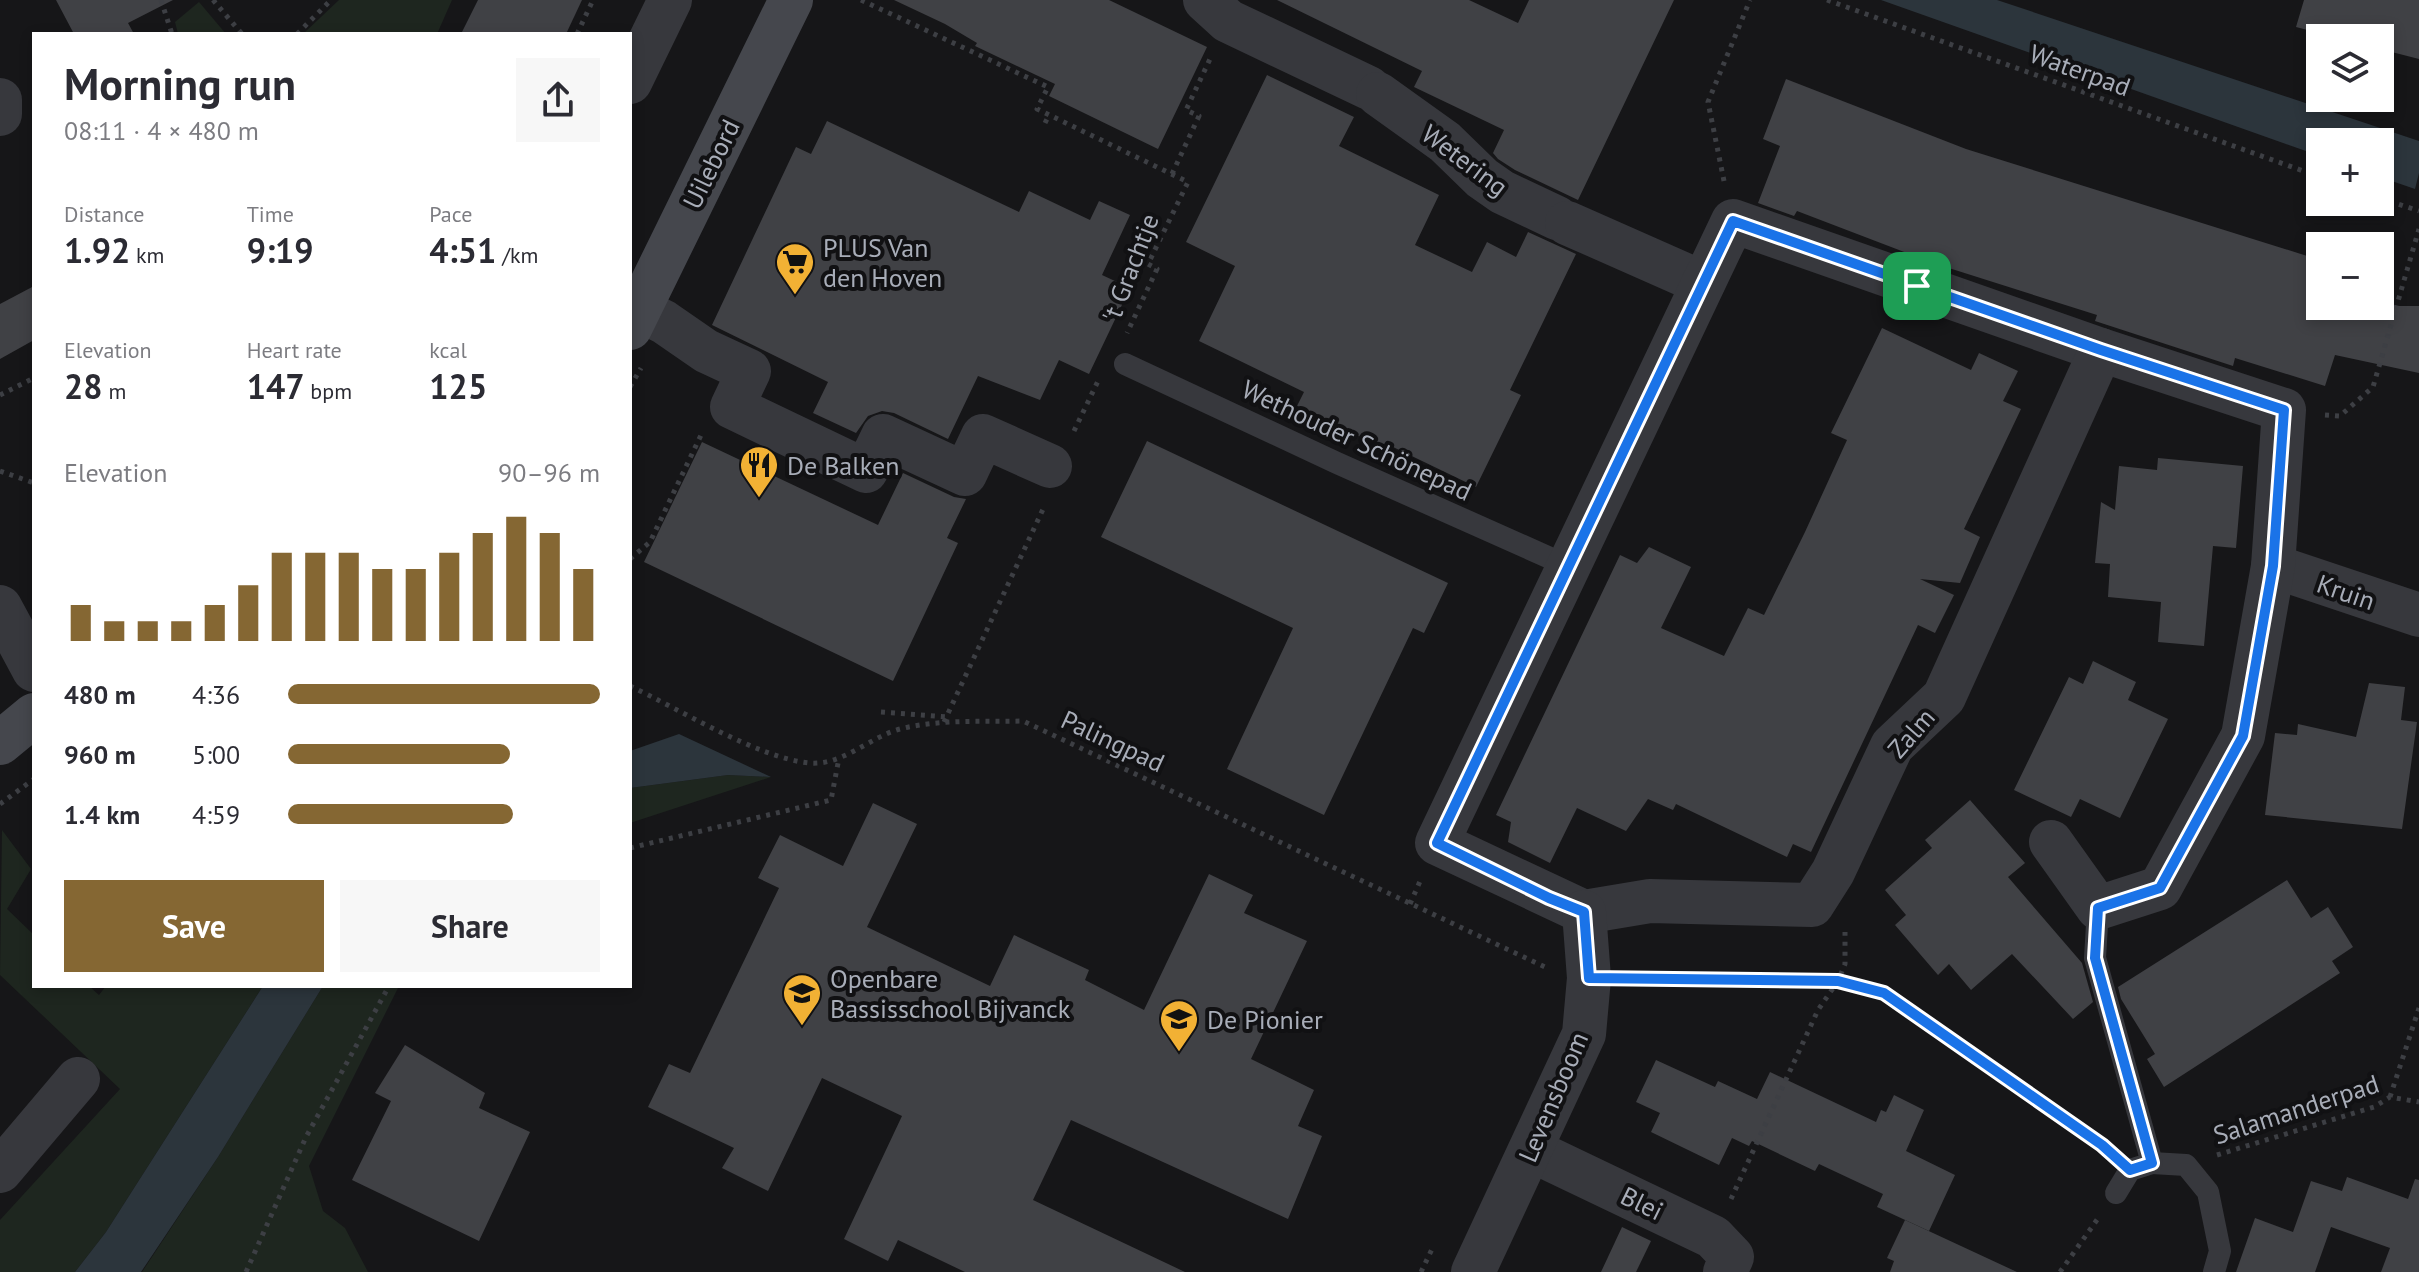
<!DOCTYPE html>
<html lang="en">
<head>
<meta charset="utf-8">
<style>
  :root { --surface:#fff; --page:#f7f7f7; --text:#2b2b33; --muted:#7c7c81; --accent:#856733 }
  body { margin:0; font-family:"PT Sans",sans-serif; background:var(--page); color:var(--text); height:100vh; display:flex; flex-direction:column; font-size:30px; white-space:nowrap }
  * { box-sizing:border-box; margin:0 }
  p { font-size:26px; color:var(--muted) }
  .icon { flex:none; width:44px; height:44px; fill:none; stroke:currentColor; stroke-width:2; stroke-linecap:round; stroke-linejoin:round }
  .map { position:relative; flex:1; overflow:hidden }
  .details { position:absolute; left:32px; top:32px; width:600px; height:956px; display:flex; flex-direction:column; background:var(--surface); border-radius:0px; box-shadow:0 4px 12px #0003 }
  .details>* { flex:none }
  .controls { position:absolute; left:2306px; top:24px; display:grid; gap:16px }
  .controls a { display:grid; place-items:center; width:88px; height:88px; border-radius:0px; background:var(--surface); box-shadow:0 4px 12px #0003; font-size:40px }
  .pin { position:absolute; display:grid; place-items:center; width:68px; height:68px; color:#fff; margin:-34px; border-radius:16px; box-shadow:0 4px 12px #0006 }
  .round { display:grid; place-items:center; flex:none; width:84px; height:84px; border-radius:0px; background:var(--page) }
  .summary { display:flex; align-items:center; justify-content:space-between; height:136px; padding:0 32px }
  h1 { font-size:44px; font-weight:600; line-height:60px }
  .figures { display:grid; grid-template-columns:repeat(3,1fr); gap:12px; height:136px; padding:8px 32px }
  .figures div { display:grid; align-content:center }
  .figures b { font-size:34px; font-weight:600 }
  .figures small { font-size:22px; font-weight:400 }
  .figures p { font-size:22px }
  .chart { height:224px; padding:16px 32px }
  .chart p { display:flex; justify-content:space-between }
  .chart svg { width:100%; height:144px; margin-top:8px; stroke:var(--accent); stroke-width:6 }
  .primary-button { display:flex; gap:16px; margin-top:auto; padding:16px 32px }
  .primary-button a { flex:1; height:92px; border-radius:0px; background:var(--accent); color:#fff; font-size:32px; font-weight:600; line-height:92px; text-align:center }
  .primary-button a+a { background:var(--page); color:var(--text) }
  ul { padding:0 32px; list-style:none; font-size:26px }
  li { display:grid; grid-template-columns:128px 96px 1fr; align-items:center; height:60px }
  li i { height:20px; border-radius:10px; background:var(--accent) }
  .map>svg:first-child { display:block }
  .green { fill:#1e261f }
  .water { fill:#2c353c }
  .building { fill:#404145 }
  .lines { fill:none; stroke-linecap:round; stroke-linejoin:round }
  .path { stroke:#3d3f44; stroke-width:5; stroke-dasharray:4 6; stroke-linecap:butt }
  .lane { stroke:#37383d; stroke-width:22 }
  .street { stroke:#37383d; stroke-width:44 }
  .secondary { stroke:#45474d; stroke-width:44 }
  .route-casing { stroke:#fff; stroke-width:16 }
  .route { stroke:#1a73e8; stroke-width:10 }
  .labels { text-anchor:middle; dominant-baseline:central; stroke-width:8; stroke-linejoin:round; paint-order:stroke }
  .street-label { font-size:26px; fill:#a8adb8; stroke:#111113 }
  .poi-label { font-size:26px; fill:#a8adb8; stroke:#111113; text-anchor:start }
</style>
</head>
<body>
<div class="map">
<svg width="2419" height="1272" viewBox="0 0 2419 1272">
  <rect width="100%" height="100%" fill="#161618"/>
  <!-- green -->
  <g class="green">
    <path d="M339 0H452L437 34H303Z"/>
    <path d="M199 2 226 34H178L175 22Z"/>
    <path d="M728 775 771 777 630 823V788Z"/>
    <path d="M2 830 31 869 7 909 34 935V986H89L99 995 106 986H263L106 1232 75 1272H0V1220L120 1089 0 975Z"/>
    <path d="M323 986H399L309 1166 323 1211 345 1228 368 1272H142L218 1157Z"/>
  </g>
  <!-- water -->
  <g class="water">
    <path d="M1881 0H1997L2419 141V173L2415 189 2380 177V142H2320V156Z"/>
    <path d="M679 734 771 777 728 775 630 788V751Z"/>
    <path d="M263 986H323L218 1157 141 1272H75L106 1232Z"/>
  </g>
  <!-- building -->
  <g class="building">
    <path d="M56 0H173L128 23 134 34H74Z"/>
    <path d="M478 0H582L566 34H461Z"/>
    <path d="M894 0H1109L1207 47 1158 149 1049 96 1055 84 975 46 977 43 945 24Z"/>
    <path d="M1277 0H1469L1518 23 1529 0H1674L1578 200 1515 170 1498 159 1493 153 1504 130 1414 87 1422 71Z"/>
    <path d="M2304 0H2419V59L2380 49V38H2338L2296 27Z"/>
    <path d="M1267 75 1354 117 1339 146 1439 195 1415 245 1472 272 1487 242 1516 257 1528 232 1576 254 1510 390 1521 395 1476 487 1391 446 1389 451 1297 406 1304 392 1199 341 1235 266 1186 242Z"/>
    <path d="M1786 79 1966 149 2320 260V306H2419V373L2335 355 2325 386 2235 358 2233 366 2095 321 2097 315 1933 263 1797 211 1794 216 1758 203 1780 146 1763 139Z"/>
    <path d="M827 121 1019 212 1029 191 1090 220 1099 201 1130 215 1102 275 1130 288 1089 374 1059 360 1040 400 978 376 948 439 894 413 882 411 868 416 856 433 813 413 828 382 712 325 796 147 811 154Z"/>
    <path d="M34 286V340L0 359V304Z"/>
    <path d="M1882 328 1971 370 1979 353 2018 371 2003 401 2021 409 1964 529 1980 537 1960 583 1920 579 1954 595 1935 633 1918 625 1811 852 1793 844 1787 857 1676 804 1673 810 1648 799 1626 831 1577 808 1550 863 1508 842 1511 822 1496 815 1620 555 1637 563 1649 547 1691 567 1661 628 1724 656 1748 608 1764 615 1805 532 1847 440 1831 433Z"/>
    <path d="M1147 441 1448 583 1424 633 1413 628 1324 815 1227 769 1293 628 1101 537Z"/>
    <path d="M702 442 878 525 903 473 954 497 966 499 947 538 958 543 893 681 644 562Z"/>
    <path d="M2158 458 2243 466 2236 548 2213 546 2204 646 2158 642 2161 602 2108 597 2110 564 2095 563 2101 502 2115 510 2119 466 2157 470Z"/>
    <path d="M2093 661 2136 682 2128 700 2168 719 2120 818 2080 799 2071 817 2014 790 2069 677 2083 684Z"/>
    <path d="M2369 683 2405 687 2401 720 2417 722 2402 829 2265 815 2275 733 2297 735 2298 724 2356 737Z"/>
    <path d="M1970 800 2025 863 2008 877 2082 963 2093 1002 2073 1019 2012 954 1971 990 1949 964 1938 975 1895 925 1906 915 1885 890 1932 848 1925 840Z"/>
    <path d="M873 803 917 824 867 927 990 986 1014 935 1089 970 1085 980 1144 1010 1209 874 1253 895 1244 913 1307 941 1251 1059 1314 1090 1298 1126 1322 1136 1288 1219 1071 1120 1033 1200 1185 1272H965L898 1240 888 1261 844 1239 902 1116 822 1078 768 1191 722 1168 734 1148 648 1107 669 1064 690 1073 779 888 758 878 780 835 843 866Z"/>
    <path d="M2287 880 2311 918 2328 907 2353 947 2332 961 2340 973 2164 1087 2147 1059 2155 1054 2121 999 2118 987Z"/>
    <path d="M405 1045 485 1093 479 1108 530 1132 479 1241 352 1180 391 1101 375 1093Z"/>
    <path d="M1656 1060 1715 1087 1718 1081 1757 1099 1770 1072 1876 1122 1881 1110 1886 1112 1894 1095 1924 1110 1906 1151 1955 1175 1929 1231 1877 1207 1883 1194 1819 1164 1815 1171 1752 1141 1749 1146 1732 1138 1719 1165 1651 1132 1660 1113 1636 1102Z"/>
    <path d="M2347 1177 2408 1199 2415 1179 2419 1180V1272H2381L2390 1248 2331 1227 2315 1272H2236L2255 1218 2293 1232 2311 1181 2342 1191Z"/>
    <path d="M1905 1220 2017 1272H1890L1894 1261 1887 1258Z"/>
    <path d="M1622 1227 1651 1241 1636 1272H1601Z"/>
  </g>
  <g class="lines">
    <!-- path -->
    <g class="path">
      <path d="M161 0 172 34"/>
      <path d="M213 0 242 34"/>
      <path d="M861 0 1048 87 1037 109 1188 182 1148 264 1157 269 1127 333"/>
      <path d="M1827 0 2320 177"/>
      <path d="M297 34 331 0"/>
      <path d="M577 34 593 0"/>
      <path d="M1045 123 1049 115"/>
      <path d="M1172 174 1199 116 1186 110 1210 59"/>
      <path d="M1724 181 1708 102 1750 0"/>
      <path d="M2380 198 2419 211"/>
      <path d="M630 387 641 368"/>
      <path d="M0 395 34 378"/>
      <path d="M2325 415 2340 416 2373 387 2419 229"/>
      <path d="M1074 431 1099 379"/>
      <path d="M0 471 34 483"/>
      <path d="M630 559 650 542 702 433"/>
      <path d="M630 686C679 709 758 758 809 763 842 766 870 737 900 729 940 719 982 722 1023 721L1545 967"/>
      <path d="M881 712 948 717"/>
      <path d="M944 722 1044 507"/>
      <path d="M0 804 34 779"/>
      <path d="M630 848 831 800 839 758"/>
      <path d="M1410 904 1421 879"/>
      <path d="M1629 979 1838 981 1884 993 2107 1150"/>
      <path d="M2390 1097 2419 1008"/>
      <path d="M2217 1155 2374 1107 2390 1097 2419 1102"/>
      <path d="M1731 1199 1818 1010 1838 981 1845 964V932"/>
      <path d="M246 1272 306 1137 389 986"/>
      <path d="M1421 1272 1433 1247"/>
      <path d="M2060 1272 2099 1217"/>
    </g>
    <!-- lane -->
    <g class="lane">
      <path d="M1125 364 1337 463 1568 566"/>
      <path d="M2098 908 2095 958 2152 1163 2186 1165 2208 1192 2220 1251 2214 1272"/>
      <path d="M2116 1193 2130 1170 2152 1163"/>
    </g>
    <!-- street -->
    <g class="street">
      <path d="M1205 0 1228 21 1369 88"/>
      <path d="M630 82 670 0"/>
      <path d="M1378 94 1445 142 1482 178 1502 192 1557 218"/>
      <path d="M0 100V114"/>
      <path d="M1567 223 1703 283"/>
      <path d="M630 305 664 322 706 351 749 371 732 407 866 471 883 436 965 474 983 436 1050 466"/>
      <path d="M2273 566 2419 615"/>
      <path d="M0 607 34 670"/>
      <path d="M1584 912 1437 843 1733 221 2101 350 2284 410 2273 566 2243 736 2160 888 2098 908 2051 842"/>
      <path d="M1584 912 1650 901 1812 905 1833 872 1892 746 1944 697 2101 350"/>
      <path d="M1531 1150 1713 1237 1732 1257 1725 1272"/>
      <path d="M0 1171 78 1079"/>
      <path d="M1473 1272 1584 1034 1589 978 1584 912"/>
    </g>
    <!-- secondary -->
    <g class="secondary">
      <path d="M630 328 791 0"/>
      <path d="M0 743 34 715"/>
    </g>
  </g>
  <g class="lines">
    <!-- route casing -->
    <g class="route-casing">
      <path id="route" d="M1733 221 2101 350 2284 410 2273 566 2243 736 2160 888 2098 908 2095 958 2152 1163 2130 1170 2102 1145 1884 993 1838 981 1589 978 1584 912 1549 898 1437 843Z"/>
    </g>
    <!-- route -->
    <use href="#route" class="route"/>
  </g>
  <!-- icons -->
  <defs>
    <g id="supermarket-pin" transform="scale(2)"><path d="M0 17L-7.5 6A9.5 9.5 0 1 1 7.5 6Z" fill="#f2b134" stroke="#111113"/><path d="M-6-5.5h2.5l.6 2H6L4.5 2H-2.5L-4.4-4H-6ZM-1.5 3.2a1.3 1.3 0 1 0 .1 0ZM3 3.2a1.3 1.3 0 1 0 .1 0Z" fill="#111"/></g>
    <g id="restaurant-pin" transform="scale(2)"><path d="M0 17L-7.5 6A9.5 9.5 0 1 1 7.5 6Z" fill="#f2b134" stroke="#111113"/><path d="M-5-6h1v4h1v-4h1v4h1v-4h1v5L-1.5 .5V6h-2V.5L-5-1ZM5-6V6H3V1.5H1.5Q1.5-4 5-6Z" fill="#111"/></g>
    <g id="school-pin" transform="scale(2)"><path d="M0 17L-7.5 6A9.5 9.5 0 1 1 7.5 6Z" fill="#f2b134" stroke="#111113"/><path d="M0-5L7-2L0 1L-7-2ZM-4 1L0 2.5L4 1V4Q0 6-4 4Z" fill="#111"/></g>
  </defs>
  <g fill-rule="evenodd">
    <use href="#supermarket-pin" x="795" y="262"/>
    <use href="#restaurant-pin" x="759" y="465"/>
    <use href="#school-pin" x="802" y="993"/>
    <use href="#school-pin" x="1179" y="1019"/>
  </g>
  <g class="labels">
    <!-- street labels -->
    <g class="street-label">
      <text transform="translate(2080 70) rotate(20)">Waterpad</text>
      <text transform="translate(1465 160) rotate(37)">Wetering</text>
      <text transform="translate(711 164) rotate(-64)">Uilebord</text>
      <text transform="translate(1130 268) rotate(-69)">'t Grachtje</text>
      <text transform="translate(1357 440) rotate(25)">Wethouder Schönepad</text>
      <text transform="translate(2346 592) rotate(19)">Kruin</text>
      <text transform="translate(1911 733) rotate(-49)">Zalm</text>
      <text transform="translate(1113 741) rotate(25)">Palingpad</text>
      <text transform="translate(1553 1097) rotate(-67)">Levensboom</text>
      <text transform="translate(2296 1109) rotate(-18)">Salamanderpad</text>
      <text transform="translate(1642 1203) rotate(26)">Blei</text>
    </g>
    <!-- poi labels -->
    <g class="poi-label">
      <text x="823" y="247">PLUS Van<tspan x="823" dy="30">den Hoven</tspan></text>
      <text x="787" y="465">De Balken</text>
      <text x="830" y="978">Openbare<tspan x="830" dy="30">Bassisschool Bijvanck</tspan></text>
      <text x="1207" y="1019">De Pionier</text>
    </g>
  </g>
</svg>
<div class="controls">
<a><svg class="icon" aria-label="layers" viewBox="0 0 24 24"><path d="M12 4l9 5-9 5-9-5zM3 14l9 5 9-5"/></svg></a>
<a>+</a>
<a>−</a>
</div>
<div class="pin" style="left:1917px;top:286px;background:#1e9e55"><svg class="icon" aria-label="arrive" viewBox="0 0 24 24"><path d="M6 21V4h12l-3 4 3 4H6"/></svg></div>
<section class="details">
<div class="summary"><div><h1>Morning run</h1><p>08:11 · 4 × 480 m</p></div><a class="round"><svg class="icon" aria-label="share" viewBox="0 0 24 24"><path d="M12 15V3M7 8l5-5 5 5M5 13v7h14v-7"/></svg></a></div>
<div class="figures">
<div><p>Distance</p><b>1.92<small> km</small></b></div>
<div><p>Time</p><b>9:19</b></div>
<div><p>Pace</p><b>4:51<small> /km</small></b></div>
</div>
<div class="figures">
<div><p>Elevation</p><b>28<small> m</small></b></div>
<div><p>Heart rate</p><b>147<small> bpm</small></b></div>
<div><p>kcal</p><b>125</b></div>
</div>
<div class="chart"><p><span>Elevation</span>90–96 m</p>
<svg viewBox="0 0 160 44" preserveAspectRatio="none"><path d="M5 44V33M15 44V38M25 44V38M35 44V38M45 44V33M55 44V27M65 44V17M75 44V17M85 44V17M95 44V22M105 44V22M115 44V17M125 44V11M135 44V6M145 44V11M155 44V22"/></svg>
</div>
<ul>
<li><b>480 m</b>4:36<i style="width:100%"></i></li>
<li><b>960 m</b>5:00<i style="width:71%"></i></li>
<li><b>1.4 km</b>4:59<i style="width:72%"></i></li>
</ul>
<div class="primary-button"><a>Save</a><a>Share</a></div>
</section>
</div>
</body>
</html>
